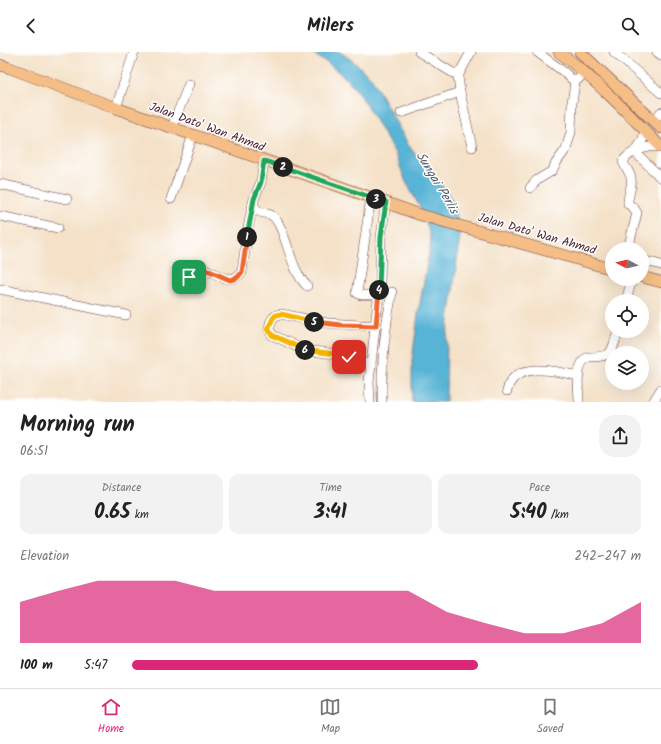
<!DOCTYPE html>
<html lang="en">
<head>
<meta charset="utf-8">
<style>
  :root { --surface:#fff; --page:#f2f2f2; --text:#222; --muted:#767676; --line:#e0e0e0; --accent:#db2777 }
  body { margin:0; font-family:Kalam,sans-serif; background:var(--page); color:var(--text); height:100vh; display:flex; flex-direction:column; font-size:15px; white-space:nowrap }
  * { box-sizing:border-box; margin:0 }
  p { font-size:13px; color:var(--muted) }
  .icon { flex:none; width:22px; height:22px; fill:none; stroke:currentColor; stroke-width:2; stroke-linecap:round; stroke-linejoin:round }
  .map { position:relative; height:350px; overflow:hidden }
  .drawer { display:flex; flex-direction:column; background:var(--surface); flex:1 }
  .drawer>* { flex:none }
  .needle { width:26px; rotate:277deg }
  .controls { position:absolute; left:605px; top:190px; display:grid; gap:8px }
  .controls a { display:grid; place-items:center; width:44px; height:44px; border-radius:50%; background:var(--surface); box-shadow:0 4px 16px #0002; font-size:20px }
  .pin { position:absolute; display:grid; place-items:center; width:34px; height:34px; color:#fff; margin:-17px; border-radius:8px; box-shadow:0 2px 6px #0006 }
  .km { position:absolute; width:20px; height:20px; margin:-10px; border-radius:50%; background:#222; color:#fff; font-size:11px; line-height:20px; text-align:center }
  .round { display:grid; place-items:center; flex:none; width:42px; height:42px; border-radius:16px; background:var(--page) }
  .headline { display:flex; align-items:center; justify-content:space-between; height:68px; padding:0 20px }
  h1 { font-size:22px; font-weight:800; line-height:30px }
  .stats { display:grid; grid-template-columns:repeat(3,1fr); gap:6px; height:68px; padding:4px 20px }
  .stats div { display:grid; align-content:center; border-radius:10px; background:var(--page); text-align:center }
  .stats b { font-size:20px; font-weight:800 }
  .stats small { font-size:11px; font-weight:400 }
  .stats p { font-size:11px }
  .chart { height:112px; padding:8px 20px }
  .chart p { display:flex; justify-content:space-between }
  .chart svg { width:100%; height:72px; margin-top:4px; fill:var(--accent); opacity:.7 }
  ul { padding:0 20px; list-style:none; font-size:13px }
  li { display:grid; grid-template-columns:64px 48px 1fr; align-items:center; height:30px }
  li i { height:10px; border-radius:5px; background:var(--accent) }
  header { display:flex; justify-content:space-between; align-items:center; height:52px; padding:0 20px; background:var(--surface); font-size:18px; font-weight:800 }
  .tab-bar { display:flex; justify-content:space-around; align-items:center; height:56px; border-top:1px solid var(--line); background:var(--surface); font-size:11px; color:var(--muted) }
  .tab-bar a { display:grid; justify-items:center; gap:2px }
  .tab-bar .current { color:var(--accent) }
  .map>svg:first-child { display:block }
  .water { fill:#58b4d6; stroke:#516a80 }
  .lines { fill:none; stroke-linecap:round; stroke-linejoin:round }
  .minor-casing { stroke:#643c42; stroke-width:10 }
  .major-casing { stroke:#643c42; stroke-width:12 }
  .minor { stroke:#fff; stroke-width:9 }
  .major { stroke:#f6be87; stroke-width:11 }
  .split-1-casing { stroke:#fff; stroke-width:8 }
  .split-2-casing { stroke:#fff; stroke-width:8 }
  .split-3-casing { stroke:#fff; stroke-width:8 }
  .split-4-casing { stroke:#fff; stroke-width:8 }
  .split-5-casing { stroke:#fff; stroke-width:8 }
  .split-6-casing { stroke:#fff; stroke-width:8 }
  .split-7-casing { stroke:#fff; stroke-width:8 }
  .split-1 { stroke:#f0652b; stroke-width:5 }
  .split-2 { stroke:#22a559; stroke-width:5 }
  .split-3 { stroke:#22a559; stroke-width:5 }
  .split-4 { stroke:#22a559; stroke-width:5 }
  .split-5 { stroke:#f0652b; stroke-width:5 }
  .split-6 { stroke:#f5b400; stroke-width:5 }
  .split-7 { stroke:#f5b400; stroke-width:5 }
  .labels { text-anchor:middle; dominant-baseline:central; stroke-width:3; stroke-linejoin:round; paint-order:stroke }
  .street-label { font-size:12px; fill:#4a1f2b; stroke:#fff }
  .water-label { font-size:13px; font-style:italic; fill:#505b6f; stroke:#fff }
</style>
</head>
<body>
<header><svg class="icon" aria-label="back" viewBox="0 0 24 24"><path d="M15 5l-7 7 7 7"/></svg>Milers<svg class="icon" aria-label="search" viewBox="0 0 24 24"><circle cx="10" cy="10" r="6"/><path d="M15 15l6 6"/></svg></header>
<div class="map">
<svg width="661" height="350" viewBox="0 0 661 350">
  <rect width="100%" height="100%" fill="#fff"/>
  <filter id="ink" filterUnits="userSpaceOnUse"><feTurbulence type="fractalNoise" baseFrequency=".025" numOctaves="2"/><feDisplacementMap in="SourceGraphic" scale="8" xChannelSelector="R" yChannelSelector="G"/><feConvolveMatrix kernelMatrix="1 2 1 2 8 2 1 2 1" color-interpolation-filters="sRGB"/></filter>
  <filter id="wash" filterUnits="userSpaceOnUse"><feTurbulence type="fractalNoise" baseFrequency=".012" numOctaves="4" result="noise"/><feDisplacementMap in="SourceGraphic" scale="16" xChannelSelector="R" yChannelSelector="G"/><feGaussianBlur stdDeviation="0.9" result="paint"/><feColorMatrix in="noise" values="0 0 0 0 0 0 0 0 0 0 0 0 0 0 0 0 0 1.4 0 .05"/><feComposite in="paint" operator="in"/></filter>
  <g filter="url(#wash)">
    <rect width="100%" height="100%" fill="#f4e1c7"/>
    <!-- water -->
    <path class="water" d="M310 0H340L354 10 371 25 409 94 426 117 449 142 455 155 460 184 447 285 446 350H412V309L418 262 431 190 428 176 422 159 406 130 395 101 362 46 350 30 329 12Z"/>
  </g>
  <g filter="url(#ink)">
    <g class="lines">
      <!-- minor casing -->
      <g class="minor-casing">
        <g id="minor">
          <path d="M419 0 453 21H459"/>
          <path d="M471 0 458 24 460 40 472 95"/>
          <path d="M537 0 564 20 575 30"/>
          <path d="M614 0 661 41"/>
          <path d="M657 0 661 3"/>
          <path d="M116 56 134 0"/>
          <path d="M401 61 460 40"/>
          <path d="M654 68 661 60"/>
          <path d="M172 75 189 32"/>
          <path d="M635 100 661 126"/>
          <path d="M635 100 643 87 645 78"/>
          <path d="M0 132 67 147"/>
          <path d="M530 136 537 128 552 119 556 111 566 97 571 80 572 51 575 30 585 21"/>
          <path d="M371 145 357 241 361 243H378"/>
          <path d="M171 147 193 83"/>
          <path d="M253 152C260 167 269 156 277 169 289 189 290 217 307 234"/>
          <path d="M0 164 58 176"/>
          <path d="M628 197 637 161 634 156 628 152C627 144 633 135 631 126 630 119 624 115 623 109 631 98 648 94 660 94"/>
          <path d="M642 208 661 213"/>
          <path d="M184 234 191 219 194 217C198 217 203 216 207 218 220 223 230 234 242 220L248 176 254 147 261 130 264 109"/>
          <path d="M0 237 126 263"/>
          <path d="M626 249 632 227"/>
          <path d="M371 313 343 303 304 298 272 283 269 277C270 269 273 263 281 262L327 271 376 274"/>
          <path d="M507 339C513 308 557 319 579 324"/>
          <path d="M370 350 369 330 380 230 381 185 386 150"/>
          <path d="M382 350C381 314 385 275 392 240"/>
          <path d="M579 350C579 337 574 313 588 305 613 305 611 302 618 279"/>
          <path d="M653 350 661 337"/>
        </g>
      </g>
      <!-- major casing -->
      <g class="major-casing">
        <g id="major">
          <path d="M559 0C596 28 629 62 661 95"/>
          <path d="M580 0 661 76"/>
          <path d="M0 13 10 16 116 56 421 163 612 217"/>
          <path d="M642 225 661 230"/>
        </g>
      </g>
      <!-- minor -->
      <use href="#minor" class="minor"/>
      <!-- major -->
      <use href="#major" class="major"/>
    </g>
  </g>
  <g class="lines" filter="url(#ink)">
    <!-- split-1 casing -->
    <g class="split-1-casing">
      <path id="split-1" d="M189 225 194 217 207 218 230 228 237 226 242 220 247 185"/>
    </g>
    <!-- split-2 casing -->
    <g class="split-2-casing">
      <path id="split-2" d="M247 185 254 147 261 130 264 109 283 115"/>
    </g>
    <!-- split-3 casing -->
    <g class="split-3-casing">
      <path id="split-3" d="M283 115 376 147"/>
    </g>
    <!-- split-4 casing -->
    <g class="split-4-casing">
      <path id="split-4" d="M376 147 386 150 381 185 379 238"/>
    </g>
    <!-- split-5 casing -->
    <g class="split-5-casing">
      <path id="split-5" d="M314 270 341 273 376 274 379 238"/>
    </g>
    <!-- split-6 casing -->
    <g class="split-6-casing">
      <path id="split-6" d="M305 298 272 283 268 277 273 266 276 263 281 262 314 270"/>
    </g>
    <!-- split-7 casing -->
    <g class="split-7-casing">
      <path id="split-7" d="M305 298 336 302 349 305"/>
    </g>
    <!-- split-1 -->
    <use href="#split-1" class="split-1"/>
    <!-- split-2 -->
    <use href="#split-2" class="split-2"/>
    <!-- split-3 -->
    <use href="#split-3" class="split-3"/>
    <!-- split-4 -->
    <use href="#split-4" class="split-4"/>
    <!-- split-5 -->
    <use href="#split-5" class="split-5"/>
    <!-- split-6 -->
    <use href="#split-6" class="split-6"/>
    <!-- split-7 -->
    <use href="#split-7" class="split-7"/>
  </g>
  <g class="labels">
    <!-- street labels -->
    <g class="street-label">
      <text transform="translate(207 75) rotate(20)">Jalan Dato' Wan Ahmad</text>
      <text transform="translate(537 182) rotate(16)">Jalan Dato' Wan Ahmad</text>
    </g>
    <!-- water labels -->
    <g class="water-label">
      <text transform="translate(437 131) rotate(59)">Sungai Perlis</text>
    </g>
  </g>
</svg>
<div class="controls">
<a><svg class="needle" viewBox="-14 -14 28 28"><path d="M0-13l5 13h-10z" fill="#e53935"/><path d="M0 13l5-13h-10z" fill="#767676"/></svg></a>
<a><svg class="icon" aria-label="locate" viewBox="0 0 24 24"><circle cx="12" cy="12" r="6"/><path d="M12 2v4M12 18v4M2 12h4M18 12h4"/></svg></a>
<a><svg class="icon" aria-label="layers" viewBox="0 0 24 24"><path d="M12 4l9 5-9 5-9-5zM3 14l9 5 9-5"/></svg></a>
</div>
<div class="pin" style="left:189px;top:225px;background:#1e9e55"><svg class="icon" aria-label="arrive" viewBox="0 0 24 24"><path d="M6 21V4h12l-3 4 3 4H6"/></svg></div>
<div class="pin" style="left:349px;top:305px;background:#d93025"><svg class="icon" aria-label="check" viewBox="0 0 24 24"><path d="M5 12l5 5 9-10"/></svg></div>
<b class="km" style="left:247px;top:185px">1</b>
<b class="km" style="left:283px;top:115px">2</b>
<b class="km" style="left:376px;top:147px">3</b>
<b class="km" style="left:379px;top:238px">4</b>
<b class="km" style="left:314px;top:270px">5</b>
<b class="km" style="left:305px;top:298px">6</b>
</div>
<section class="drawer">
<div class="headline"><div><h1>Morning run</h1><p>06:51</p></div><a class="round"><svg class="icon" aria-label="share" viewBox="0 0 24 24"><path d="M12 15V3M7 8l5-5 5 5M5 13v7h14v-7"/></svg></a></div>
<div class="stats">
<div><p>Distance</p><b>0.65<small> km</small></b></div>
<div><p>Time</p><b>3:41</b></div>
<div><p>Pace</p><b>5:40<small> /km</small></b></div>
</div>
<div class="chart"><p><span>Elevation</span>242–247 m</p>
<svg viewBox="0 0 160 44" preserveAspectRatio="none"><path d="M0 44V19L10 12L20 6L30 6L40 6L50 12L60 12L70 12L80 12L90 12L100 12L110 25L120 32L130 38L140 38L150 32L160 19V44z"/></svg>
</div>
<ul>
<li><b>100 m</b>5:47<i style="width:68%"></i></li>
</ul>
</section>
<nav class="tab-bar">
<a class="current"><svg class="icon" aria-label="home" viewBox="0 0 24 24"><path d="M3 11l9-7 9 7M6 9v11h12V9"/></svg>Home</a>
<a><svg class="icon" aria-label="map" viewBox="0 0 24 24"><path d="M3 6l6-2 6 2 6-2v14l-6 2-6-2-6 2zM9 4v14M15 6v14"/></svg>Map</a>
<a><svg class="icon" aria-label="saved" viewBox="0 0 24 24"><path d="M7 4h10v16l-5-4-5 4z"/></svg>Saved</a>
</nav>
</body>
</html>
